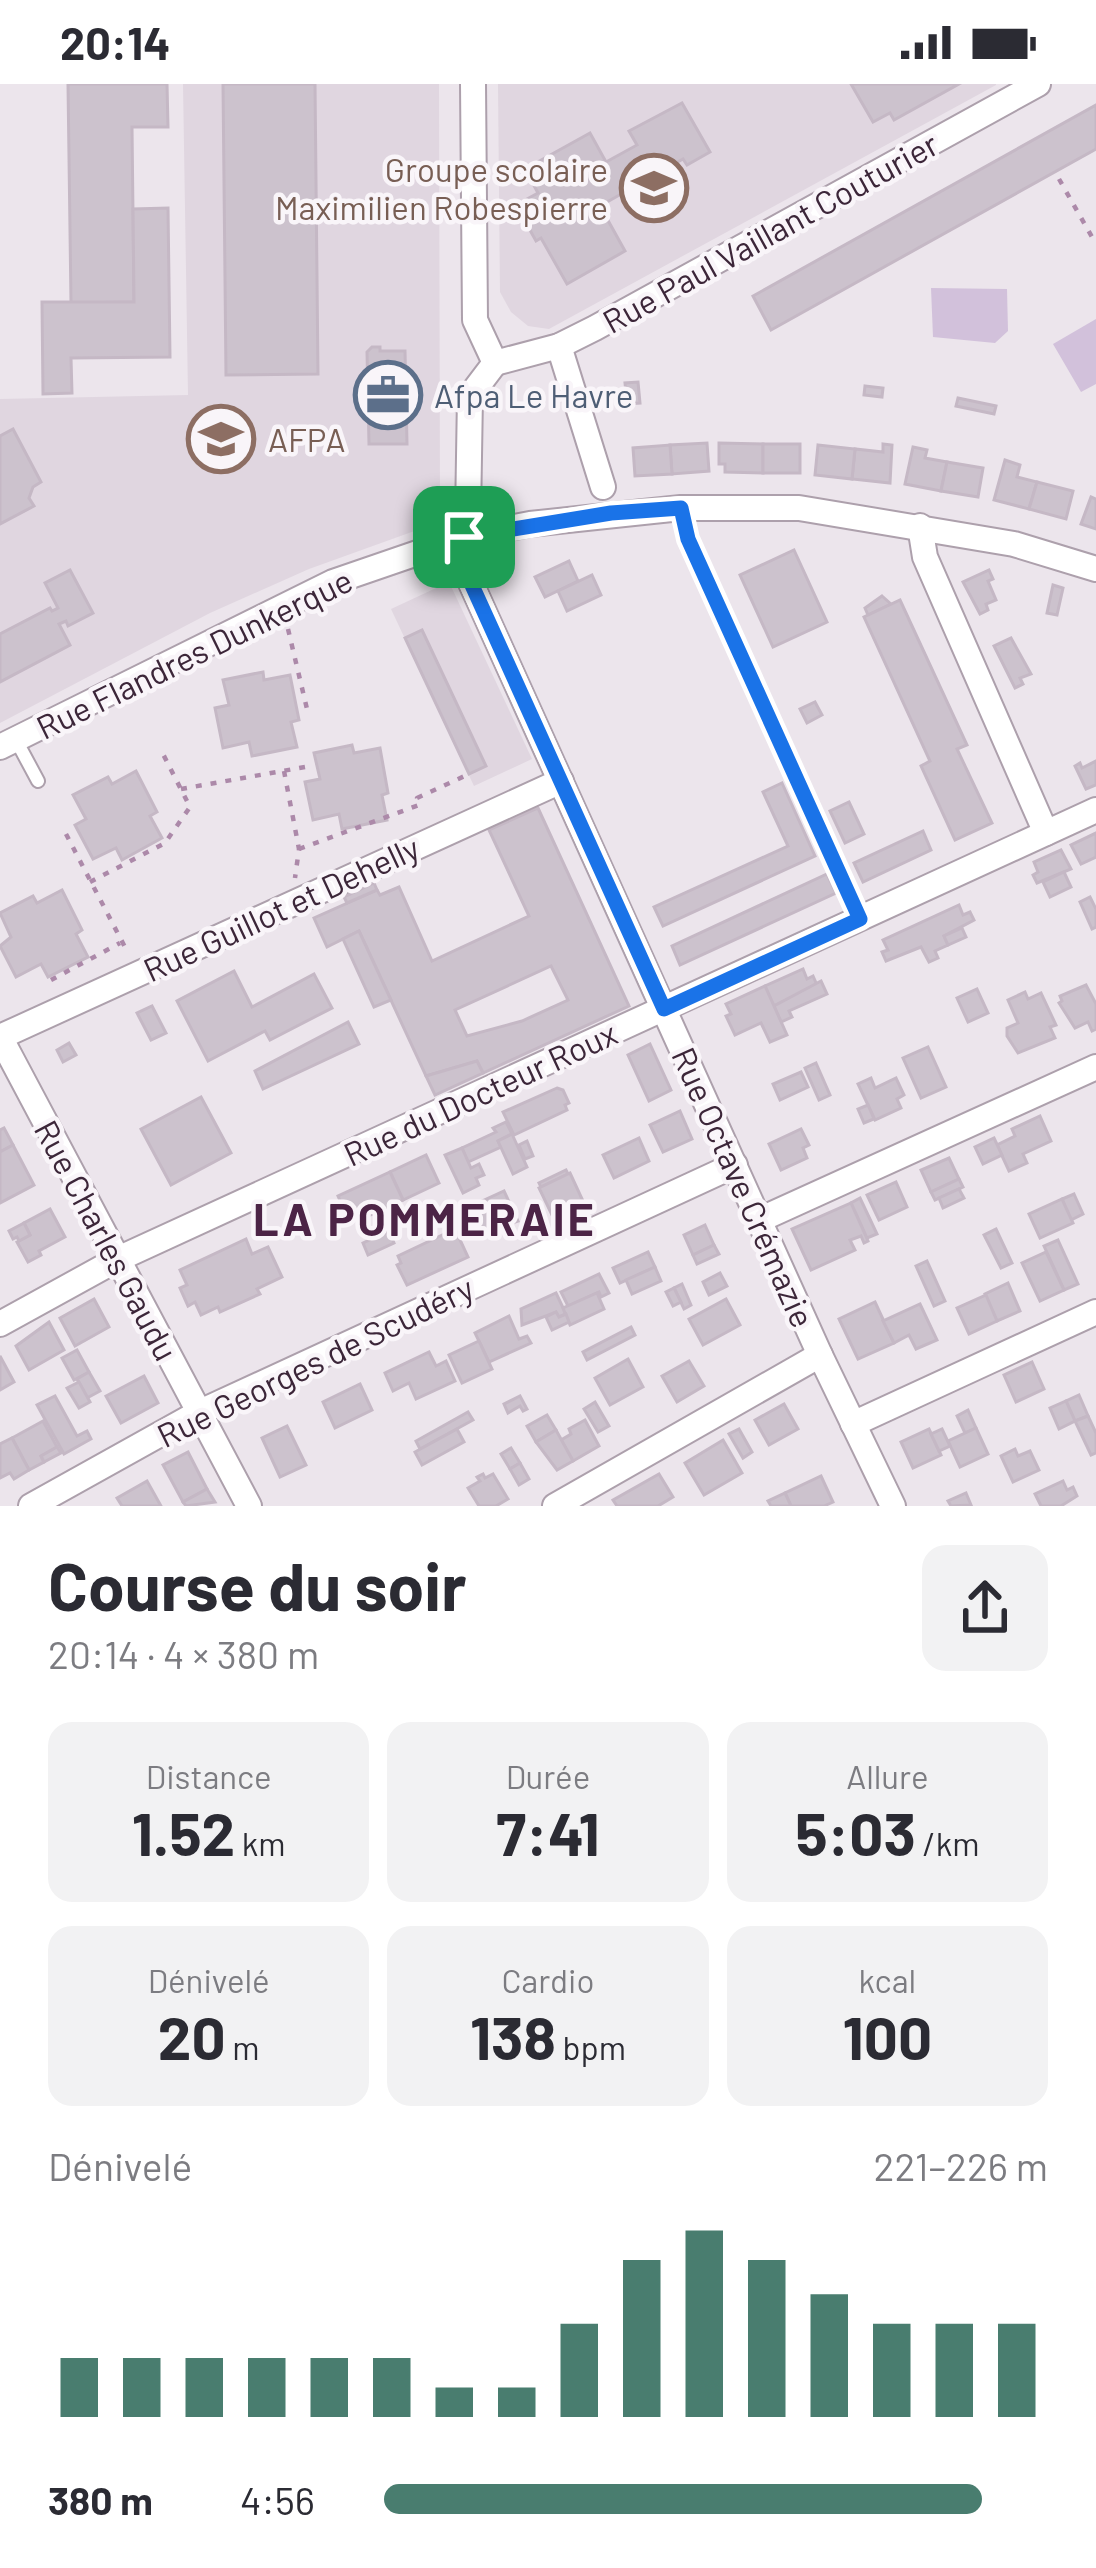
<!DOCTYPE html>
<html lang="fr">
<head>
<meta charset="utf-8">
<style>
  :root { --surface:#fff; --page:#f2f2f3; --text:#2b2b33; --muted:#7c7c81; --accent:#497d6f }
  body { margin:0; font-family:Barlow,sans-serif; background:var(--page); color:var(--text); height:100vh; display:flex; flex-direction:column; font-size:45px; white-space:nowrap }
  * { box-sizing:border-box; margin:0 }
  p { font-size:39px; color:var(--muted) }
  .icon { flex:none; width:66px; height:66px; fill:none; stroke:currentColor; stroke-width:2; stroke-linecap:round; stroke-linejoin:round }
  .map { position:relative; height:1422px; overflow:hidden }
  .side { display:flex; flex-direction:column; background:var(--surface); flex:1 }
  .side>* { flex:none }
  .pin { position:absolute; display:grid; place-items:center; width:102px; height:102px; color:#fff; margin:-51px; border-radius:24px; box-shadow:0 6px 18px #0006 }
  .round { display:grid; place-items:center; flex:none; width:126px; height:126px; border-radius:24px; background:var(--page) }
  .summary { display:flex; align-items:center; justify-content:space-between; height:204px; padding:0 48px }
  h1 { font-size:66px; font-weight:700; line-height:90px }
  .stats { display:grid; grid-template-columns:repeat(3,1fr); gap:18px; height:204px; padding:12px 48px }
  .stats div { display:grid; align-content:center; border-radius:24px; background:var(--page); text-align:center }
  .stats b { font-size:60px; font-weight:700 }
  .stats small { font-size:33px; font-weight:400 }
  .stats p { font-size:33px }
  .chart { height:336px; padding:24px 48px }
  .chart p { display:flex; justify-content:space-between }
  .chart svg { width:100%; height:216px; margin-top:12px; stroke:var(--accent); stroke-width:6 }
  ul { padding:0 48px; list-style:none; font-size:39px }
  li { display:grid; grid-template-columns:192px 144px 1fr; align-items:center; height:90px }
  li i { height:30px; border-radius:15px; background:var(--accent) }
  .status { display:flex; justify-content:space-between; align-items:center; height:84px; padding:0 60px; background:var(--surface); direction:ltr }
  .status svg { height:33px; fill:currentColor }
  .map>svg:first-child { display:block }
  .built { fill:#e0d6e0 }
  .green { fill:#d2c1db }
  .building { fill:#ccc2cd; stroke:#c5b8c5; stroke-width:3; fill-rule:evenodd }
  .lines { fill:none; stroke-linecap:round; stroke-linejoin:round }
  .service-casing { stroke:#ada0ac; stroke-width:16 }
  .minor-casing { stroke:#ada0ac; stroke-width:28 }
  .path { stroke:#ac89a9; stroke-width:4.5; stroke-dasharray:6 9; stroke-linecap:butt }
  .service { stroke:#fff; stroke-width:12 }
  .minor { stroke:#fff; stroke-width:24 }
  .route-casing { stroke:#fff; stroke-width:24 }
  .route { stroke:#1a73e8; stroke-width:15 }
  .labels { text-anchor:middle; dominant-baseline:central; stroke-width:9; stroke-linejoin:round; paint-order:stroke }
  .education-label { font-size:33px; fill:#785e54; stroke:#f9f5f9; text-anchor:end }
  .street-label { font-size:33px; fill:#3c2639; stroke:#f9f5f9 }
  .service-label { font-size:33px; fill:#4e5e75; stroke:#f9f5f9; text-anchor:start }
  .district-label { font-size:45px; font-weight:bold; letter-spacing:3px; fill:#4c2446; stroke:#f9f5f9 }
</style>
</head>
<body>
<div class="status"><b>20:14</b><svg viewBox="0 0 49 12"><path d="M0 12V9h3v3zM5 12V6h3v6zM10 12V3h3v9zM15 12V0h3v12zM26 1h20v11H26zM47 4h2v5h-2z"/></svg></div>
<div class="map">
<svg width="1096" height="1422" viewBox="0 0 1096 1422">
  <rect width="100%" height="100%" fill="#ece5ec"/>
  <!-- built -->
  <g class="built">
    <path d="M183 0H439L440 423 420 445 309 485 210 529 0 639V315L188 311Z"/>
    <path d="M498 0H996V1L549 245 528 242 511 228 500 208Z"/>
    <path d="M449 498 532 675 474 702 391 525Z"/>
  </g>
  <!-- green -->
  <g class="green">
    <path d="M931 204 1007 205 1008 247 995 259 933 253Z"/>
    <path d="M1096 235V300L1081 308 1053 260Z"/>
  </g>
  <!-- building -->
  <g class="building">
    <path d="M68 0H167L168 43H132L134 218 71 219Z"/>
    <path d="M223 0H315L318 290 226 291Z"/>
    <path d="M851 0H959L894 36 890 29 873 38Z"/>
    <path d="M682 19 710 68 687 81 683 75 600 122 625 167 567 200 541 154 536 157 516 121 538 109 525 85 590 49 606 78 637 61 629 47Z"/>
    <path d="M1096 21V65L771 246 753 212Z"/>
    <path d="M168 124 170 273 71 274 72 309 43 310 42 218H134L133 125Z"/>
    <path d="M372 263H380V267H405L407 360H369L367 268Z"/>
    <path d="M638 298 640 319 627 320 625 299Z"/>
    <path d="M865 302 883 304 882 313 864 311Z"/>
    <path d="M415 311 416 328H406V312Z"/>
    <path d="M958 314 996 322 994 330 956 322Z"/>
    <path d="M13 345 41 398 33 403 29 414 34 422 0 440V352Z"/>
    <path d="M707 359 709 387 672 390 670 361Z"/>
    <path d="M719 359 763 360V389L725 388V380H719Z"/>
    <rect x="763" y="360" width="37" height="29"/>
    <path d="M883 360 892 361 890 399 852 395 855 365 883 368Z"/>
    <path d="M670 361 672 390 635 392 633 364Z"/>
    <path d="M818 361 855 365 852 395 815 391Z"/>
    <path d="M913 363 927 366 925 374 947 378 941 407 905 400Z"/>
    <path d="M1005 376 1020 381 1017 393 1037 398 1029 425 994 416Z"/>
    <path d="M947 378 983 384 978 413 941 407Z"/>
    <path d="M1037 398 1073 407 1066 435 1029 425Z"/>
    <path d="M1091 413 1096 415V445L1081 440Z"/>
    <path d="M794 466 827 538 773 563 740 491Z"/>
    <path d="M569 477 578 497 545 513 535 493Z"/>
    <path d="M70 486 93 529 68 542 66 537 59 540 70 561 0 598V550L50 524 52 527 58 524 45 499Z"/>
    <path d="M989 486 993 495 988 497 996 516 986 520 988 526 980 530 963 498Z"/>
    <path d="M592 491 601 511 567 527 558 507Z"/>
    <path d="M1053 501 1063 504 1057 531 1047 529Z"/>
    <path d="M882 512 891 520 868 531 865 524Z"/>
    <path d="M900 516 967 661 957 665 992 739 955 756 921 682 930 677 864 533Z"/>
    <path d="M422 546 486 682 469 690 405 554Z"/>
    <path d="M1011 554 1031 590 1020 594 1023 600 1015 604 994 562Z"/>
    <path d="M263 588 264 596 290 591 299 636 291 638 297 663 252 672 249 658 223 664 215 624 229 621 223 596Z"/>
    <path d="M815 618 822 631 807 639 800 625Z"/>
    <path d="M352 661 354 669 380 664 388 709 382 711 387 736 342 745 339 730 313 736 305 698 320 695 314 669Z"/>
    <path d="M1096 677V701L1086 705 1075 682 1080 679 1082 684Z"/>
    <path d="M136 687 157 728 150 732 162 754 122 776 116 764 93 775 75 741 86 735 73 711 108 693 112 700Z"/>
    <path d="M782 699 815 772 663 842 654 823 788 762 763 708Z"/>
    <path d="M849 718 864 750 845 759 830 727Z"/>
    <path d="M538 724 629 922 483 989 477 977 426 992 359 847 327 863 314 834 377 806 380 811 399 803 432 877 529 832 489 746ZM551 882 568 916 522 937 467 952 455 926Z"/>
    <path d="M923 747 931 766 863 798 854 779Z"/>
    <path d="M1096 749V773L1081 780 1071 761Z"/>
    <path d="M1061 766 1071 785 1037 799 1033 791 1038 788 1034 778Z"/>
    <path d="M1064 788 1071 803 1050 813 1043 798Z"/>
    <path d="M827 790 836 809 680 881 672 862Z"/>
    <path d="M374 799 377 806 347 819 344 813Z"/>
    <path d="M62 806 82 846 76 850 88 873 48 893 41 880 16 893 0 862 11 853 0 829 33 812 37 819Z"/>
    <path d="M1090 813 1096 825V843L1092 845 1080 818Z"/>
    <path d="M959 821 963 831 970 828 974 836 944 852 948 861 935 867 938 874 929 878 921 863 886 877 882 868 888 866 883 856Z"/>
    <path d="M962 844 966 853 948 861 944 852Z"/>
    <path d="M359 847 391 916 374 923 343 855Z"/>
    <path d="M803 885 807 895 813 892 817 901 774 922 765 902Z"/>
    <path d="M234 887 252 923 314 890 332 924 270 956 265 947 208 977 177 917Z"/>
    <path d="M821 897 827 910 789 927 792 933 781 938 774 922Z"/>
    <path d="M1086 901 1096 920V945L1092 947 1088 938 1075 944 1059 919 1062 917 1060 912Z"/>
    <path d="M765 902 787 951 770 958 761 939 735 951 726 932 731 930 726 920Z"/>
    <path d="M977 905 988 929 968 938 957 914Z"/>
    <path d="M1025 908 1028 915 1041 909 1056 941 1050 943 1055 954 1018 969 1007 952V944L1018 939 1008 916Z"/>
    <path d="M152 922 166 949 151 956 137 929Z"/>
    <path d="M348 938 359 960 263 1005 255 987Z"/>
    <path d="M69 959 76 971 63 978 57 966Z"/>
    <path d="M650 960 671 1006 649 1017 628 971Z"/>
    <path d="M928 963 946 1003 921 1014 903 974Z"/>
    <path d="M477 977 483 989 435 1011 426 992Z"/>
    <path d="M816 979 830 1011 819 1016 805 984Z"/>
    <path d="M801 988 808 1003 780 1016 773 1000Z"/>
    <path d="M871 994 875 1004 896 994 904 1011 897 1015 901 1024 875 1036 858 1000Z"/>
    <path d="M557 1004 563 1006 569 1019 565 1021 567 1026 514 1051 503 1028Z"/>
    <path d="M201 1013 231 1069 171 1101 141 1045Z"/>
    <path d="M868 1021 874 1035 864 1039 858 1025Z"/>
    <path d="M680 1027 692 1055 663 1068 650 1041Z"/>
    <path d="M1040 1032 1051 1057 1023 1070 1027 1079 1009 1087 997 1061 1015 1052 1012 1045Z"/>
    <path d="M506 1038 512 1050 498 1057 501 1063 468 1078 462 1064 496 1048 493 1044Z"/>
    <path d="M4 1044 13 1061 0 1068V1046Z"/>
    <path d="M801 1045 809 1061 803 1064 807 1074 781 1086 769 1060Z"/>
    <path d="M512 1050 527 1083 513 1090 498 1057Z"/>
    <path d="M639 1054 649 1077 614 1094 603 1071Z"/>
    <path d="M994 1054 1002 1071 983 1080 975 1063Z"/>
    <path d="M527 1057 533 1072 525 1075 519 1061Z"/>
    <path d="M13 1061 34 1101 0 1119V1068Z"/>
    <path d="M462 1064 471 1084 479 1080 484 1091 476 1094 479 1101 463 1109 445 1071Z"/>
    <path d="M426 1071 439 1099 403 1116 390 1088Z"/>
    <path d="M949 1074 959 1095 931 1108 921 1086Z"/>
    <path d="M566 1086 568 1090 541 1103 539 1099Z"/>
    <path d="M390 1088 403 1116 366 1133 362 1125 347 1132 338 1112Z"/>
    <path d="M570 1089 583 1117 552 1131 539 1104Z"/>
    <path d="M959 1095 963 1103 935 1116 931 1108Z"/>
    <path d="M896 1098 907 1123 879 1136 867 1111Z"/>
    <path d="M959 1105 964 1114 943 1124 939 1114Z"/>
    <path d="M504 1107 518 1137 479 1150 467 1124Z"/>
    <path d="M1074 1110 1083 1130 1071 1136 1062 1115Z"/>
    <path d="M860 1114 877 1150 867 1154 851 1119Z"/>
    <path d="M1062 1115 1073 1139 1040 1154 1029 1130Z"/>
    <path d="M851 1119 868 1157 864 1159 861 1152 850 1156 855 1166 811 1186 792 1145Z"/>
    <path d="M50 1125 65 1153 39 1167 41 1171 28 1178 17 1158 30 1151 24 1139Z"/>
    <path d="M24 1139 30 1151 19 1157 17 1153 13 1155 9 1147Z"/>
    <path d="M705 1141 714 1161 693 1171 684 1151Z"/>
    <path d="M455 1145 468 1173 407 1201 397 1181 401 1179 398 1172Z"/>
    <path d="M996 1145 1012 1179 1001 1184 984 1151Z"/>
    <path d="M389 1147 394 1159 368 1171 363 1159Z"/>
    <path d="M246 1155 252 1170 268 1163 282 1193 257 1205 260 1210 220 1228 218 1223 201 1231 195 1218 188 1222 180 1204 187 1201 180 1186Z"/>
    <path d="M1058 1156 1078 1200 1064 1206 1044 1162Z"/>
    <path d="M714 1161 719 1170 697 1180 693 1171Z"/>
    <path d="M648 1168 655 1183 620 1199 613 1184Z"/>
    <path d="M1046 1168 1064 1206 1040 1217 1022 1179Z"/>
    <path d="M927 1177 945 1217 934 1222 916 1182Z"/>
    <path d="M655 1183 661 1197 632 1210 626 1196Z"/>
    <path d="M720 1189 727 1202 709 1211 703 1198Z"/>
    <path d="M599 1190 609 1209 601 1213 599 1208 568 1222 561 1208Z"/>
    <path d="M1008 1199 1020 1227 997 1237 985 1210Z"/>
    <path d="M682 1200 691 1221 684 1225 674 1204Z"/>
    <path d="M674 1204 681 1218 673 1222 666 1208Z"/>
    <path d="M556 1209 566 1230 559 1233 556 1228 522 1241 521 1225Z"/>
    <path d="M597 1209 604 1225 570 1241 563 1224Z"/>
    <path d="M986 1211 997 1237 969 1250 957 1224Z"/>
    <path d="M94 1215 109 1243 75 1262 60 1234Z"/>
    <path d="M726 1215 740 1241 703 1261 689 1235Z"/>
    <path d="M875 1218 894 1259 858 1275 839 1235Z"/>
    <path d="M920 1220 937 1256 916 1265 909 1251 894 1259 883 1237Z"/>
    <path d="M556 1228 559 1233 566 1230 569 1238 552 1246 546 1233Z"/>
    <path d="M509 1232 519 1255 527 1252 531 1259 489 1278 475 1249Z"/>
    <path d="M49 1238 64 1266 29 1286 16 1262Z"/>
    <path d="M631 1243 635 1251 587 1276 583 1268Z"/>
    <path d="M479 1257 492 1285 462 1299 449 1271Z"/>
    <path d="M77 1266 89 1288 74 1296 62 1274Z"/>
    <path d="M429 1268 436 1282 446 1277 455 1297 416 1315 409 1299 393 1307 385 1289Z"/>
    <path d="M0 1272 14 1298 0 1306Z"/>
    <path d="M628 1275 643 1303 610 1321 595 1294Z"/>
    <path d="M689 1277 704 1302 677 1318 662 1292Z"/>
    <path d="M1032 1278 1044 1305 1016 1318 1004 1291Z"/>
    <path d="M89 1288 100 1307 87 1314 77 1295Z"/>
    <path d="M144 1292 158 1319 121 1339 106 1312Z"/>
    <path d="M79 1298 90 1318 79 1324 67 1304Z"/>
    <path d="M360 1300 372 1326 335 1344 323 1318Z"/>
    <path d="M1079 1311 1088 1332 1075 1337 1066 1317Z"/>
    <path d="M55 1312 77 1352 87 1347 91 1355 64 1370 37 1321Z"/>
    <path d="M520 1312 527 1325 523 1327 520 1322 508 1329 504 1320Z"/>
    <path d="M1066 1317 1075 1337 1059 1345 1050 1324Z"/>
    <path d="M595 1318 609 1342 598 1348 584 1325Z"/>
    <path d="M784 1320 798 1345 769 1361 755 1336Z"/>
    <path d="M968 1326 976 1344 965 1349 957 1332Z"/>
    <path d="M468 1328 473 1336 420 1365 416 1357Z"/>
    <path d="M547 1331 556 1346 536 1358 527 1342Z"/>
    <path d="M1088 1332 1096 1349V1369L1091 1371 1075 1337Z"/>
    <path d="M585 1336 599 1362 573 1377 561 1356 571 1350 569 1345Z"/>
    <path d="M43 1337 57 1363 41 1372 44 1378 29 1386 12 1354Z"/>
    <path d="M287 1342 306 1381 280 1393 262 1354Z"/>
    <path d="M976 1344 988 1370 960 1383 948 1357Z"/>
    <path d="M457 1345 464 1358 422 1381 415 1368Z"/>
    <path d="M739 1345 752 1368 743 1374 729 1350Z"/>
    <path d="M929 1345 941 1371 913 1384 901 1358Z"/>
    <path d="M942 1345 950 1362 939 1367 931 1350Z"/>
    <path d="M556 1346 573 1377 557 1386 536 1358Z"/>
    <path d="M12 1354 29 1386 14 1395 10 1389 0 1394V1360Z"/>
    <path d="M723 1356 742 1389 704 1411 685 1379Z"/>
    <path d="M57 1363 61 1369 44 1378 41 1372Z"/>
    <path d="M511 1364 520 1379 510 1385 501 1370Z"/>
    <path d="M1015 1365 1018 1372 1030 1367 1039 1386 1013 1398 1001 1372Z"/>
    <path d="M188 1368 207 1405 183 1418 163 1381Z"/>
    <path d="M520 1379 529 1395 519 1401 510 1385Z"/>
    <path d="M483 1390 485 1394 493 1390 508 1415 496 1422H479L468 1404 480 1397 477 1393Z"/>
    <path d="M659 1390 673 1413 658 1422H617L613 1416Z"/>
    <path d="M821 1392 833 1418 824 1422H791L785 1409Z"/>
    <path d="M147 1397 161 1422H122L117 1414Z"/>
    <path d="M1063 1397 1067 1406 1073 1403 1077 1412 1061 1422H1041L1035 1410Z"/>
    <path d="M207 1405 215 1418 186 1422 183 1418Z"/>
    <path d="M785 1409 791 1422H771L768 1417Z"/>
    <path d="M966 1409 971 1421 951 1422 948 1417Z"/>
  </g>
  <g class="lines">
    <!-- service casing -->
    <g class="service-casing">
      <g id="service">
        <path d="M736 561 860 835"/>
        <path d="M16 656 38 697"/>
      </g>
    </g>
    <!-- minor casing -->
    <g class="minor-casing">
      <g id="minor">
        <path d="M473 0 475 236 495 279 470 312 468 433 461 477 820 1271 893 1422"/>
        <path d="M559 262 603 403"/>
        <path d="M495 279 559 262 595 244 1038 0"/>
        <path d="M920 442 925 473 1046 749"/>
        <path d="M0 663 333 498 464 453 530 440 681 424H799L1014 460 1096 485"/>
        <path d="M0 953 561 697"/>
        <path d="M0 953 249 1422"/>
        <path d="M759 1136 1096 983"/>
        <path d="M0 1240 118 1175 1096 726"/>
        <path d="M853 1340 1096 1228"/>
        <path d="M31 1422 198 1329 735 1081"/>
        <path d="M555 1422 820 1271"/>
      </g>
    </g>
    <!-- path -->
    <g class="path">
      <path d="M1059 95 1096 160"/>
      <path d="M686 448 730 547"/>
      <path d="M288 545 307 625"/>
      <path d="M284 687 299 765 295 794"/>
      <path d="M181 705 305 683"/>
      <path d="M66 750 127 867"/>
      <path d="M299 765 419 721 417 714 469 690"/>
      <path d="M90 798 165 759 190 723 163 670"/>
      <path d="M51 896 120 859"/>
    </g>
    <!-- service -->
    <use href="#service" class="service"/>
    <!-- minor -->
    <use href="#minor" class="minor"/>
  </g>
  <g class="lines">
    <!-- route casing -->
    <g class="route-casing">
      <path id="route" d="M681 424 688 455 860 835 664 925 461 477 464 453 611 429Z"/>
    </g>
    <!-- route -->
    <use href="#route" class="route"/>
  </g>
  <!-- icons -->
  <defs>
    <g id="school-ring" transform="scale(3.45)"><circle r="9.5" fill="#f9f5f9" stroke="#8d6e63" stroke-width="1.5"/><path d="M0-5L7-2L0 1L-7-2ZM-4 1L0 2.5L4 1V4Q0 6-4 4Z" fill="#8d6e63"/></g>
    <g id="office-ring" transform="scale(3.45)"><circle r="9.5" fill="#f9f5f9" stroke="#5c6f8a" stroke-width="1.5"/><path d="M-6-3h4V-5.5h4V-3h4V5H-6ZM-1-4.5V-3h2v-1.5ZM-6 0V1H6V0Z" fill="#5c6f8a"/></g>
    <g id="university-ring" transform="scale(3.45)"><circle r="9.5" fill="#f9f5f9" stroke="#8d6e63" stroke-width="1.5"/><path d="M0-5L7-2L0 1L-7-2ZM-4 1L0 2.5L4 1V4Q0 6-4 4Z" fill="#8d6e63"/></g>
  </defs>
  <g fill-rule="evenodd">
    <use href="#school-ring" x="654" y="104"/>
    <use href="#office-ring" x="388" y="311"/>
    <use href="#university-ring" x="221" y="355"/>
  </g>
  <g class="labels">
    <!-- education labels -->
    <g class="education-label">
      <text x="608" y="85">Groupe scolaire<tspan x="608" dy="38">Maximilien Robespierre</tspan></text>
      <text x="268" y="355" text-anchor="start">AFPA</text>
    </g>
    <!-- street labels -->
    <g class="street-label">
      <text transform="translate(770 148) rotate(-29)">Rue Paul Vaillant Couturier</text>
      <text transform="translate(194 569) rotate(-26)">Rue Flandres Dunkerque</text>
      <text transform="translate(281 824) rotate(-25)">Rue Guillot et Dehelly</text>
      <text transform="translate(480 1009) rotate(-25)">Rue du Docteur Roux</text>
      <text transform="translate(744 1103) rotate(66)">Rue Octave Crémazie</text>
      <text transform="translate(107 1156) rotate(62)">Rue Charles Gaudu</text>
      <text transform="translate(315 1277) rotate(-26)">Rue Georges de Scudéry</text>
    </g>
    <!-- service labels -->
    <g class="service-label">
      <text x="434" y="311">Afpa Le Havre</text>
    </g>
    <!-- district labels -->
    <g class="district-label">
      <text x="425" y="1134">LA POMMERAIE</text>
    </g>
  </g>
</svg>
<div class="pin" style="left:464px;top:453px;background:#1e9e55"><svg class="icon" aria-label="arrive" viewBox="0 0 24 24"><path d="M6 21V4h12l-3 4 3 4H6"/></svg></div>
</div>
<section class="side">
<div class="summary"><div><h1>Course du soir</h1><p>20:14 · 4 × 380 m</p></div><a class="round"><svg class="icon" aria-label="share" viewBox="0 0 24 24"><path d="M12 15V3M7 8l5-5 5 5M5 13v7h14v-7"/></svg></a></div>
<div class="stats">
<div><p>Distance</p><b>1.52<small> km</small></b></div>
<div><p>Durée</p><b>7:41</b></div>
<div><p>Allure</p><b>5:03<small> /km</small></b></div>
</div>
<div class="stats">
<div><p>Dénivelé</p><b>20<small> m</small></b></div>
<div><p>Cardio</p><b>138<small> bpm</small></b></div>
<div><p>kcal</p><b>100</b></div>
</div>
<div class="chart"><p><span>Dénivelé</span>221–226 m</p>
<svg viewBox="0 0 160 44" preserveAspectRatio="none"><path d="M5 44V32M15 44V32M25 44V32M35 44V32M45 44V32M55 44V32M65 44V38M75 44V38M85 44V25M95 44V12M105 44V6M115 44V12M125 44V19M135 44V25M145 44V25M155 44V25"/></svg>
</div>
<ul>
<li><b>380 m</b>4:56<i style="width:90%"></i></li>
</ul>
</section>
</body>
</html>
